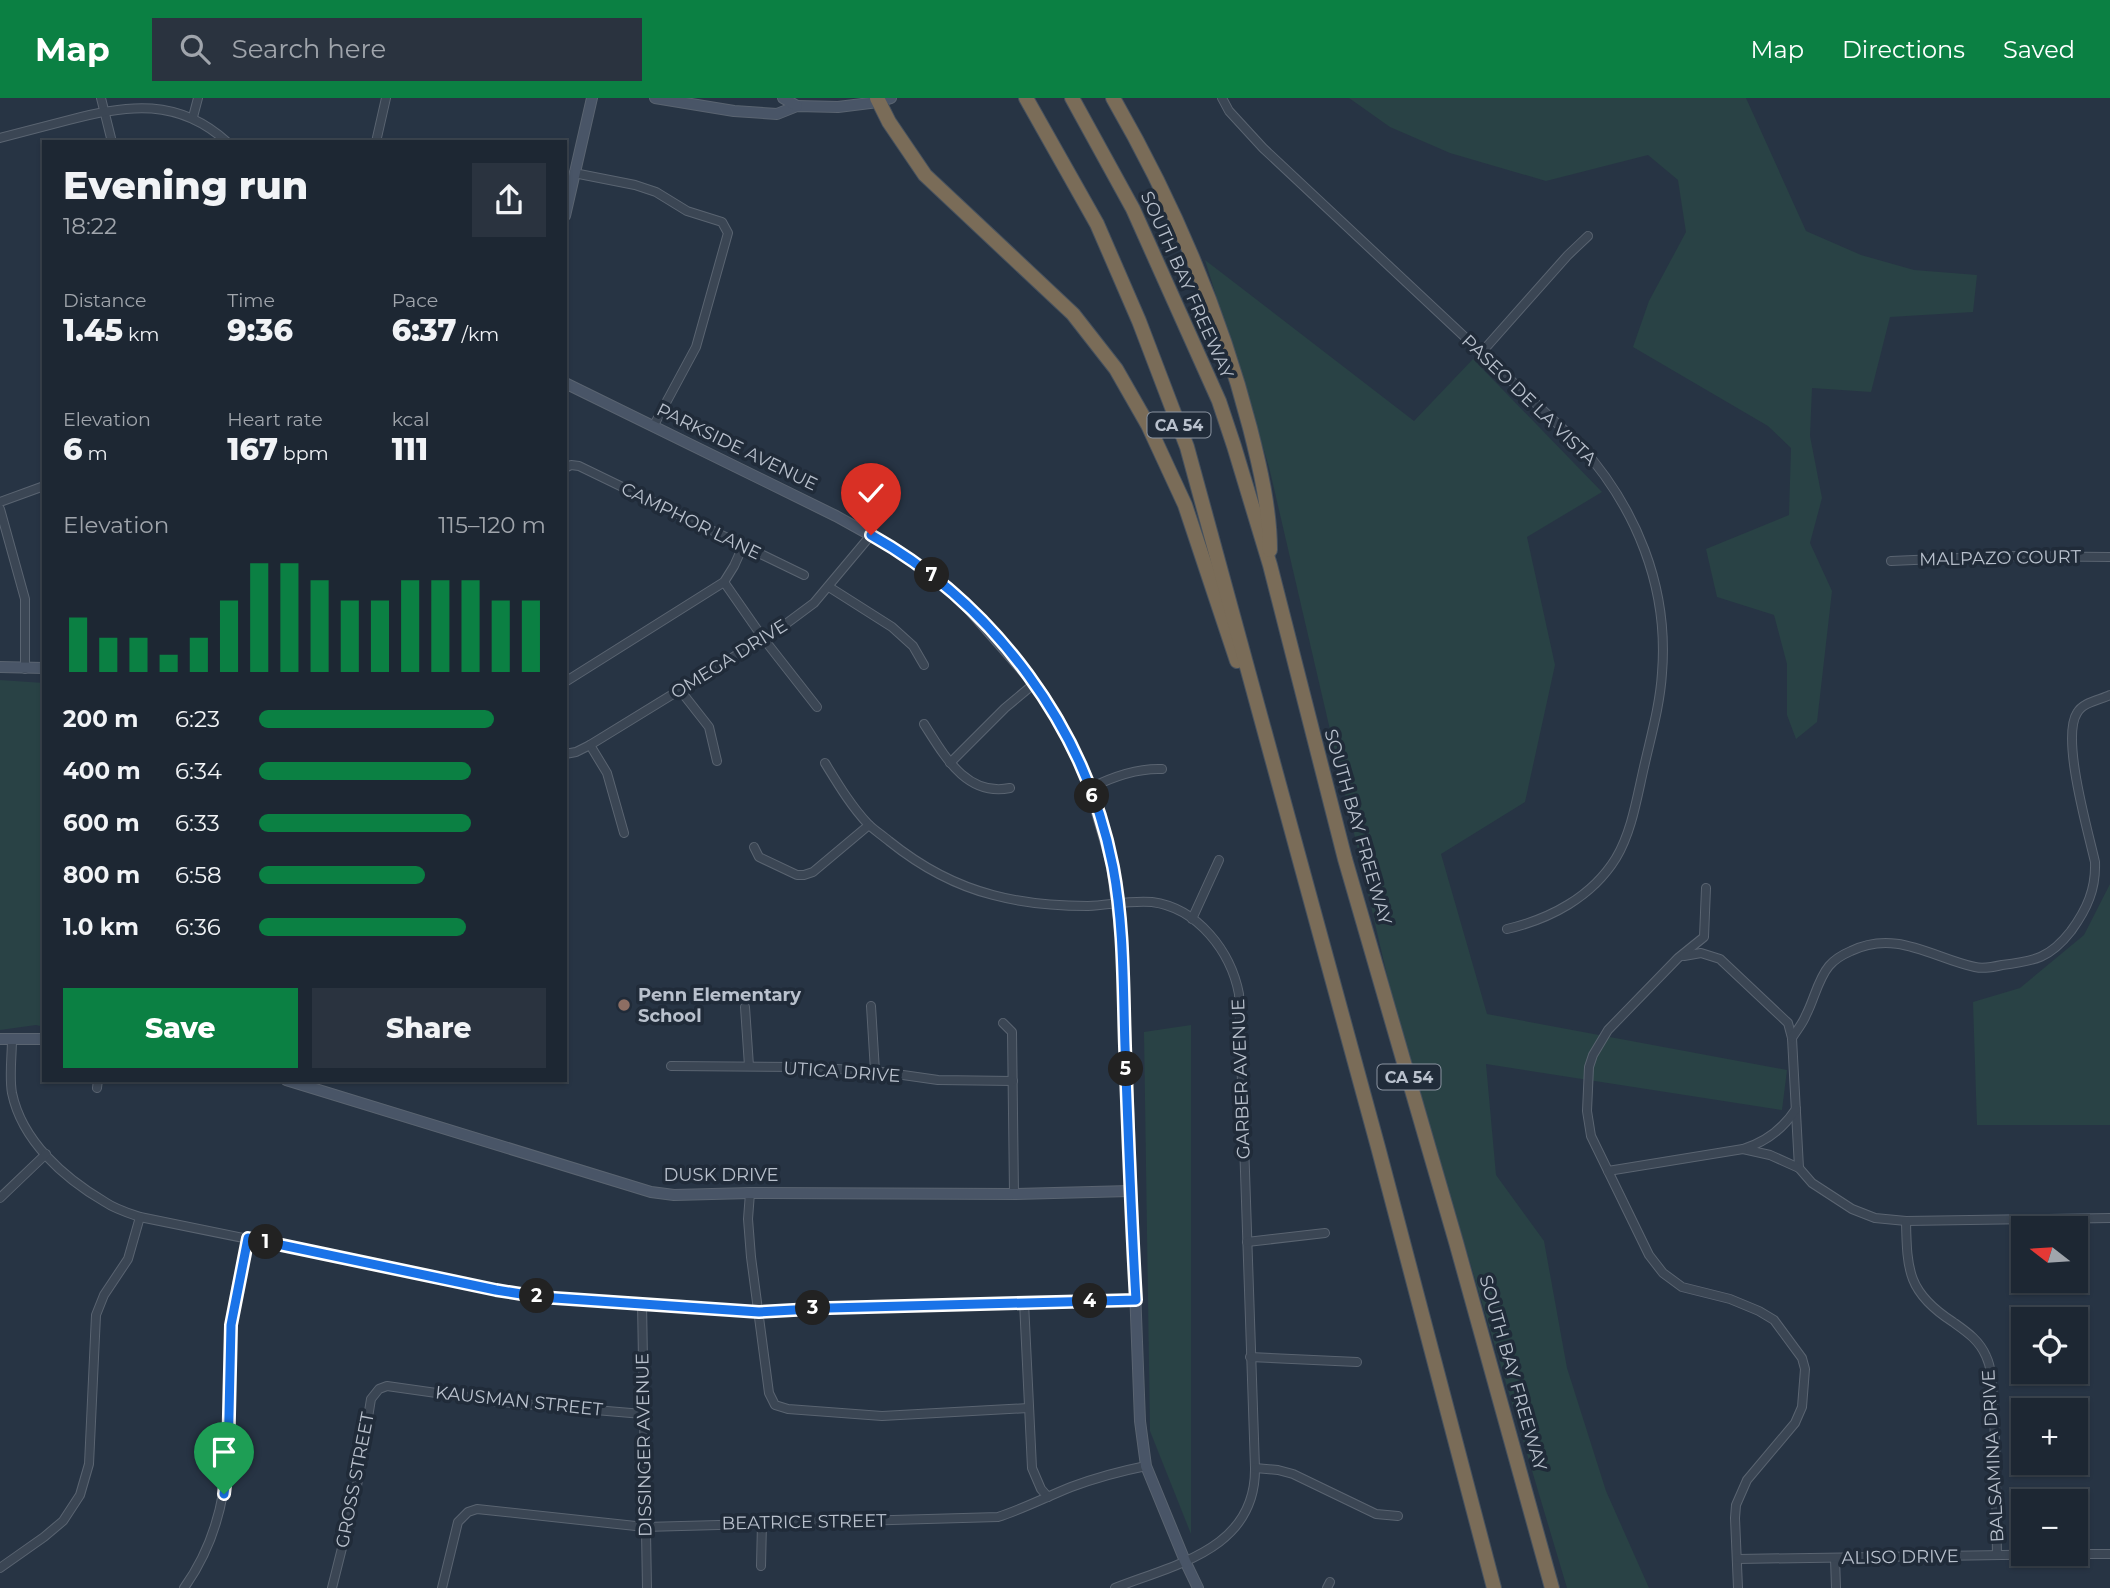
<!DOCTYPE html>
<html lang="en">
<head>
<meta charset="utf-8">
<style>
  :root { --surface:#1d2733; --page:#2a333f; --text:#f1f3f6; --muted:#a0a5ac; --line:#3b444e; --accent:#0b8043 }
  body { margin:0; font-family:Montserrat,sans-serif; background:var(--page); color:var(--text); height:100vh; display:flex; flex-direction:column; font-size:26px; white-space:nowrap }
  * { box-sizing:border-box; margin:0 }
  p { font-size:23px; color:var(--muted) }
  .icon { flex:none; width:38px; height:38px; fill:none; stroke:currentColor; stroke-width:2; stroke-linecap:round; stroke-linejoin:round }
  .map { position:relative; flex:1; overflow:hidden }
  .side { position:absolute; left:42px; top:42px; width:525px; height:942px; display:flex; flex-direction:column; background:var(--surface); border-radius:0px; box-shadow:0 2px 5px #0004,0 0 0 2px var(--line) }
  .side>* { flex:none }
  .needle { width:46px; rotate:287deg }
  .controls { position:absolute; left:2011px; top:1118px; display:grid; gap:14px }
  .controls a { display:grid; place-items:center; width:77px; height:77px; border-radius:0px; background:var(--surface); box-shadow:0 2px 5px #0004,0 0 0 2px var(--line); font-size:35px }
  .pin { position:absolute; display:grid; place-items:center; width:60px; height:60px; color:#fff; margin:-72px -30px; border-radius:50% 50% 50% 0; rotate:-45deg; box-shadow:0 0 7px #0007 }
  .pin .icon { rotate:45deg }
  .km { position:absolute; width:35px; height:35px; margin:-18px; border-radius:50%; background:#222; color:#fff; font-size:19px; line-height:35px; text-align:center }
  .round { display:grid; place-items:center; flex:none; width:74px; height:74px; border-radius:0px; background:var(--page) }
  .head { display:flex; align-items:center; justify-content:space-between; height:119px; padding:0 21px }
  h1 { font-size:38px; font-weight:800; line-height:52px }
  .metrics { display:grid; grid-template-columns:repeat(3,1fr); gap:10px; height:119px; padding:7px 21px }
  .metrics div { display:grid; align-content:center }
  .metrics b { font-size:30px; font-weight:800 }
  .metrics small { font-size:19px; font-weight:400 }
  .metrics p { font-size:19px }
  .chart { height:196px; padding:14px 21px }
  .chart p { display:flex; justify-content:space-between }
  .chart svg { width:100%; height:126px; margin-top:7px; stroke:var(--accent); stroke-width:6 }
  .cta { display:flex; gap:14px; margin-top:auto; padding:14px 21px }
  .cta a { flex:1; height:80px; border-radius:0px; background:var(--accent); color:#fff; font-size:28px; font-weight:800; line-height:80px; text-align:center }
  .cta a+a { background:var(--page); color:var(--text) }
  ul { padding:0 21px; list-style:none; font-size:23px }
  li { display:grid; grid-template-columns:112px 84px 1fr; align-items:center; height:52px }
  li i { height:18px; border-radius:9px; background:var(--accent) }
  header { display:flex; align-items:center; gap:42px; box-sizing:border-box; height:98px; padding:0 35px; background:var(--accent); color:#fff }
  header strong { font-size:33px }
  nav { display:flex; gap:38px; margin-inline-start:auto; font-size:24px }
  .search { width:490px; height:63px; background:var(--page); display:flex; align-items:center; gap:18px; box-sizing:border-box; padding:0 24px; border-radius:0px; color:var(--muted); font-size:26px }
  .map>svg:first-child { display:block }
  .green { fill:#294245 }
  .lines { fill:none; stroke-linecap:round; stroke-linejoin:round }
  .street-casing { stroke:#5a6471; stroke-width:10 }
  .secondary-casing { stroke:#5a6471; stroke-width:12 }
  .highway-casing { stroke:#46515e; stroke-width:16 }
  .street { stroke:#3b4654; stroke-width:8 }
  .secondary { stroke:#495567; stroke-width:10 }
  .highway { stroke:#7a6c58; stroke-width:14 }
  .route-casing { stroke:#fff; stroke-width:14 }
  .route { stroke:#1a73e8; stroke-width:9 }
  .education-dot { fill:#8d6e63; stroke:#202b39; stroke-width:2.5 }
  .labels { text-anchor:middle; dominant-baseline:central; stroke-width:7; stroke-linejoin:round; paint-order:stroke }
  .shield { fill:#202b39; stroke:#8b94a1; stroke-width:2 }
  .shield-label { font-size:16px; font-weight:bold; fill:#b9c1cd }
  .street-label { font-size:18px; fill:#b9c1cd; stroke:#202b39 }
  .poi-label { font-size:18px; font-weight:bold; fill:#b9c1cd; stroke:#202b39; text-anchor:start }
</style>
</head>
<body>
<header>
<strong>Map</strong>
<div class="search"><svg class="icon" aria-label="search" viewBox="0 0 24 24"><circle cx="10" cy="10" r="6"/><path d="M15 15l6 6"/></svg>Search here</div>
<nav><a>Map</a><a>Directions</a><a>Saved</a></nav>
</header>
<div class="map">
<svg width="2110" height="1490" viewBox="0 0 2110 1490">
  <rect width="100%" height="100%" fill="#273444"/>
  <!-- green -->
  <g class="green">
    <path d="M1349 0H1746L1806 133 1861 157 1914 172 1977 177 1973 214 1890 219 1871 294 1812 290 1810 338 1822 400 1810 445 1832 493 1817 624 1796 641 1787 617V566L1774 517 1717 499 1706 451 1789 417 1791 350 1768 328 1633 249 1649 203 1686 134 1678 82 1648 57 1546 83 1450 55 1390 29Z"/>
    <path d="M1205 162 1414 323 1473 261 1602 394 1527 439 1555 567 1525 704 1441 756 1487 916 1787 972 1782 1012 1486 966 1496 1077 1544 1143 1567 1270 1606 1393 1649 1490H1567L1396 916 1269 369Z"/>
    <path d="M0 582 44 585V929L36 927 0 932Z"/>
    <path d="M2110 786V1027H1977L1973 904 2020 890 2084 837Z"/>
    <path d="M1191 927V1436L1150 1333 1144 934Z"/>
  </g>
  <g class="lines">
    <!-- street casing -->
    <g class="street-casing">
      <g id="street">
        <path d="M101 0 112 44"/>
        <path d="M1222 0 1229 13 1263 50 1579 346C1636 409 1669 489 1662 575 1660 607 1651 638 1644 669 1637 699 1632 733 1616 760 1592 799 1550 821 1507 831"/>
        <path d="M193 19 198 0"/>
        <path d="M0 40C23 34 46 28 69 22 127 6 179 0 227 44"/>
        <path d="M376 44 386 0"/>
        <path d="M574 75 635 87 656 94 687 113 722 124 728 135 696 249 654 327"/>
        <path d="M1481 255 1568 157 1588 138"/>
        <path d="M565 370 571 367 579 368 804 477"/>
        <path d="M0 404 44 388"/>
        <path d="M0 411 25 501V571"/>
        <path d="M1891 463 2005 458 2110 459"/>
        <path d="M724 484 763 540 817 609"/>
        <path d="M829 489 892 529 913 548 924 567"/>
        <path d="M565 584 724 484 734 468 743 448"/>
        <path d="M680 592 709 629 717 663"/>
        <path d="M924 626C944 657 966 699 1010 690"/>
        <path d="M590 647 607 675 624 735"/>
        <path d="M565 656 576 654 590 647 779 531 814 505 871 437"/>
        <path d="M825 665C838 686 851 708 868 726 874 732 882 737 889 743 920 768 954 787 993 797 1023 805 1057 808 1088 808 1109 807 1132 802 1152 804 1198 810 1231 854 1239 896L1255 1370C1256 1451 1176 1466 1115 1490"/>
        <path d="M950 665 1005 610 1035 585"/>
        <path d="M1090 690C1112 679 1137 670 1162 671"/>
        <path d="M754 749 759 759 797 777H804L813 774 869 727"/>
        <path d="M1706 790 1704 839 1678 860 1608 932 1593 957 1589 969 1587 1013 1591 1038 1649 1157 1663 1175 1682 1189 1730 1201 1759 1213 1774 1222 1802 1260 1805 1271 1802 1309 1795 1325 1747 1382 1736 1407 1735 1420 1738 1490"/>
        <path d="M1192 821 1219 762"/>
        <path d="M1684 858 1701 855 1720 861 1788 925 1792 940 1799 1070"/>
        <path d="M871 908 875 973"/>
        <path d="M745 909 749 968"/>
        <path d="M1003 925 1012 934 1014 1096"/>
        <path d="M1792 940C1797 932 1803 925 1806 917 1814 902 1818 881 1829 868 1834 862 1844 856 1851 853 1896 831 1933 860 1975 869 1984 871 1993 869 2002 867 2035 863 2050 860 2071 833 2087 811 2096 791 2095 764 2088 733 2061 640 2077 615 2083 604 2100 602 2110 597"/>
        <path d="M12 941C12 958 9 978 12 995 22 1043 64 1080 105 1104 115 1111 128 1115 140 1119L490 1190 540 1199 759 1214 829 1210 1136 1202"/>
        <path d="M671 968 798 969 875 973 938 982 1013 983"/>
        <path d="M97 990 98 982"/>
        <path d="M1796 1011C1783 1031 1766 1044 1743 1051L1770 1057 1799 1070 1812 1085 1852 1111 1875 1120 1906 1123 2110 1120"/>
        <path d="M1608 1073 1743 1051"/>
        <path d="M750 1095 748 1121 751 1159 769 1295 775 1307 788 1311 882 1318 1028 1310"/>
        <path d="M0 1100 46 1056"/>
        <path d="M1906 1123C1907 1173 1908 1195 1953 1224 1967 1234 1979 1242 1986 1258 1993 1273 1992 1290 1993 1306 1997 1356 1996 1407 1997 1457"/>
        <path d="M1247 1144 1325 1135"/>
        <path d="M1024 1204 1032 1370 1041 1391 1048 1399"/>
        <path d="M642 1205 647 1490"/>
        <path d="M1250 1259 1357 1264"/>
        <path d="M1255 1370 1278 1372 1293 1376 1376 1416 1398 1418"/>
        <path d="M2076 1456H2110"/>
        <path d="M1835 1460 1836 1490"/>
        <path d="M1738 1461 2063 1456"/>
        <path d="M761 1468 762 1425"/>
        <path d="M0 1470 44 1439 63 1423 80 1397 89 1366 96 1217 104 1197 128 1161 140 1119"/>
        <path d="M184 1490C242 1409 225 1323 231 1230 233 1200 241 1169 248 1140"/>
        <path d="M332 1490 356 1394 371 1301 379 1291 387 1288 500 1304 643 1316"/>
        <path d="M442 1490 458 1424 468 1414 477 1411 645 1429 998 1419C1023 1411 1046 1399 1071 1389 1095 1380 1121 1373 1146 1368"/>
        <path d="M1327 1490 1330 1484"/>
      </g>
    </g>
    <!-- secondary casing -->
    <g class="secondary-casing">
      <g id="secondary">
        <path d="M655 0 734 13 777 16 797 8 838 9 878 4 891 0"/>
        <path d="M783 0 797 8"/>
        <path d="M565 118 592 0"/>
        <path d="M565 285 836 418 899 453 955 495 1039 591 1055 615 1079 663 1090 690 1112 766 1122 847 1140 1323 1146 1368 1185 1463 1198 1490"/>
        <path d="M0 569 44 570"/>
        <path d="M0 941H44"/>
        <path d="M286 982 651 1094 674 1097 750 1095 1014 1096 1130 1093"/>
      </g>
    </g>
    <!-- highway casing -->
    <g class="highway-casing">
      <g id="highway">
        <path d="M877 0 889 24 925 77 1073 216 1116 271 1148 327 1185 407 1237 563"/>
        <path d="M1026 0 1097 126 1139 223 1187 349 1378 1049 1494 1490"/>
        <path d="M1072 0 1133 111 1219 303 1234 348 1270 467 1345 761 1456 1144 1552 1490"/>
        <path d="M1113 0C1173 104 1220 214 1250 330 1260 369 1270 412 1270 452"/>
      </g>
    </g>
    <!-- street -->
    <use href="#street" class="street"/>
    <!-- secondary -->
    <use href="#secondary" class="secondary"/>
    <!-- highway -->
    <use href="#highway" class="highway"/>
  </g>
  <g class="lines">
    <!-- route casing -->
    <g class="route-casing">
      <path id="route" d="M224 1396 228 1361 231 1227 248 1140 496 1192 540 1199 759 1214 829 1210 1136 1202C1131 1118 1128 1033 1125 948 1123 889 1124 827 1113 769 1086 630 994 506 871 437"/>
    </g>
    <!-- route -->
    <use href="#route" class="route"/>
  </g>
  <!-- markers -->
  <circle class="education-dot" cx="624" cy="907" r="7"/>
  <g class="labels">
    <!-- shield labels -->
    <g class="shield">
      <rect x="1147.5" y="314.5" width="63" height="25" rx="5"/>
      <rect x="1377.5" y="966.5" width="63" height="25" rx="5"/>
    </g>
    <g class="shield-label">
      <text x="1179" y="327">CA 54</text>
      <text x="1409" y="979">CA 54</text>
    </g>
    <!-- street labels -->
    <g class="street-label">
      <text transform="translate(1187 187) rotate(66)">SOUTH BAY FREEWAY</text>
      <text transform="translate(1529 302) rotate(44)">PASEO DE LA VISTA</text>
      <text transform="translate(737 349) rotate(26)">PARKSIDE AVENUE</text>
      <text transform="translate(691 423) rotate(26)">CAMPHOR LANE</text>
      <text transform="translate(2000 460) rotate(-1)">MALPAZO COURT</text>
      <text transform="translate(729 561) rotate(-32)">OMEGA DRIVE</text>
      <text transform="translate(1358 729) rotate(74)">SOUTH BAY FREEWAY</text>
      <text transform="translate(842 974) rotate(4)">UTICA DRIVE</text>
      <text transform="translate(1241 981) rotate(-92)">GARBER AVENUE</text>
      <text x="721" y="1077">DUSK DRIVE</text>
      <text transform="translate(1513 1275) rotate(74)">SOUTH BAY FREEWAY</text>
      <text transform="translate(519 1303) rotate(6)">KAUSMAN STREET</text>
      <text transform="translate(644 1347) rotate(-91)">DISSINGER AVENUE</text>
      <text transform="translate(1993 1358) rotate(-93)">BALSAMINA DRIVE</text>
      <text transform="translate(355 1382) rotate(-79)">GROSS STREET</text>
      <text transform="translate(804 1424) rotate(-1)">BEATRICE STREET</text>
      <text transform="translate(1900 1459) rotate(-1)">ALISO DRIVE</text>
    </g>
    <!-- poi labels -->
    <g class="poi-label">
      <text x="638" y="897">Penn Elementary<tspan x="638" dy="21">School</tspan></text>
    </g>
  </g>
</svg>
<div class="controls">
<a><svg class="needle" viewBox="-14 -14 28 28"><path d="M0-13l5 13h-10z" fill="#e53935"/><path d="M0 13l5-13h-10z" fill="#a0a5ac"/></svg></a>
<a><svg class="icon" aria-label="locate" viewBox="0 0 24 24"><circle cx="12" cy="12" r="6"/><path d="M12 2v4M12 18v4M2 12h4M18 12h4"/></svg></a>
<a>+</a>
<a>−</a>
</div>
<div class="pin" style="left:224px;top:1396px;background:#1e9e55"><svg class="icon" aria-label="arrive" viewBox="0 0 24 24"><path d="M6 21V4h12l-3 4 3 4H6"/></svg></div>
<div class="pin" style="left:871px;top:437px;background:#d93025"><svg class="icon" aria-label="check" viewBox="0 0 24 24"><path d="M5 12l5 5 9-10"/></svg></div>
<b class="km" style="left:266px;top:1144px">1</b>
<b class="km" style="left:537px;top:1198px">2</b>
<b class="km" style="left:813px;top:1210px">3</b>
<b class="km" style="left:1090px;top:1203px">4</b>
<b class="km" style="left:1126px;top:971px">5</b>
<b class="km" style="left:1092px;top:698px">6</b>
<b class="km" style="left:932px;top:477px">7</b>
<section class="side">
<div class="head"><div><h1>Evening run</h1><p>18:22</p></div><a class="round"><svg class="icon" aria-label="share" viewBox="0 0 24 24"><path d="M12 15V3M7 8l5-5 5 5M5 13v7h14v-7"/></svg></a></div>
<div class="metrics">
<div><p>Distance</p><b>1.45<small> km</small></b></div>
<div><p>Time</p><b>9:36</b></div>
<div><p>Pace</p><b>6:37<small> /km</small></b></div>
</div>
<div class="metrics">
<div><p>Elevation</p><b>6<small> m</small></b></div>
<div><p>Heart rate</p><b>167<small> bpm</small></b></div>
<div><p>kcal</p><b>111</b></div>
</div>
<div class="chart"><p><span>Elevation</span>115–120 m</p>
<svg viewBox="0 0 160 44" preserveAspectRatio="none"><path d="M5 44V25M15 44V32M25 44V32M35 44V38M45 44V32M55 44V19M65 44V6M75 44V6M85 44V12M95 44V19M105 44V19M115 44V12M125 44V12M135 44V12M145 44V19M155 44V19"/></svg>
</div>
<ul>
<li><b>200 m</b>6:23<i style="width:82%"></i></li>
<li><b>400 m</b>6:34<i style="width:74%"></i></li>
<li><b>600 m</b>6:33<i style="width:74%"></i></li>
<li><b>800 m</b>6:58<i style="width:58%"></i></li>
<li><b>1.0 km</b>6:36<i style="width:72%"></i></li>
</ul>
<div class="cta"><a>Save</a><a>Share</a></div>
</section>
</div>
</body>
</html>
